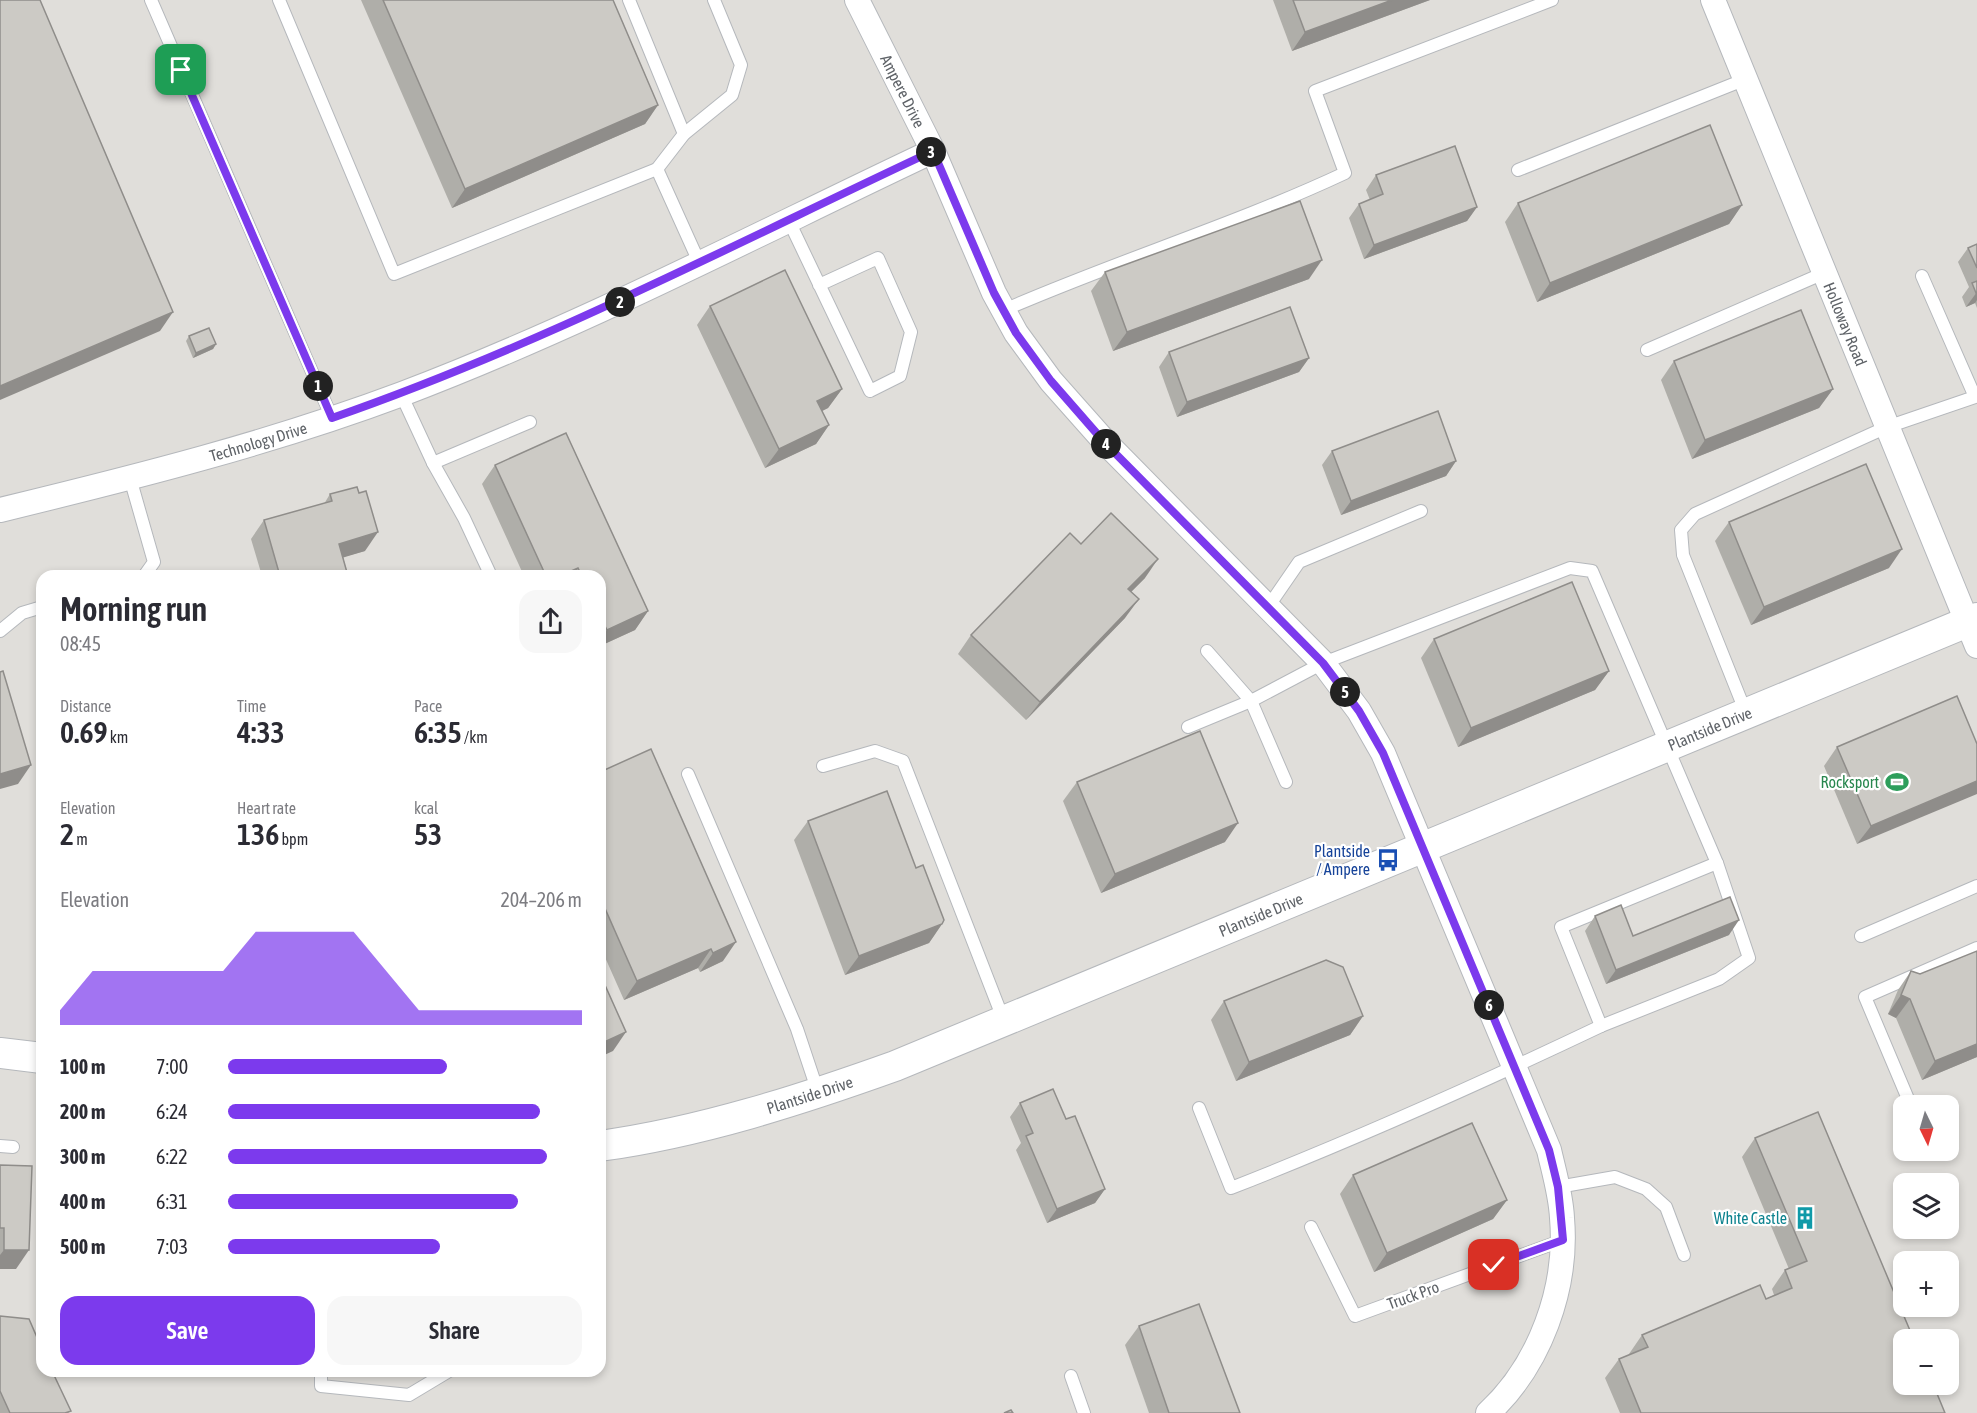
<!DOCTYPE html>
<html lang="en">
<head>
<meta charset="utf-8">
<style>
  :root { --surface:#fff; --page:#f7f7f7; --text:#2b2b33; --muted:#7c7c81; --accent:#7c3aed }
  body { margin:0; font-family:"Asap Condensed",sans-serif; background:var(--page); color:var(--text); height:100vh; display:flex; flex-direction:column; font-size:22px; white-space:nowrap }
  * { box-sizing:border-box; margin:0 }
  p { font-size:20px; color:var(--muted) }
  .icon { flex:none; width:33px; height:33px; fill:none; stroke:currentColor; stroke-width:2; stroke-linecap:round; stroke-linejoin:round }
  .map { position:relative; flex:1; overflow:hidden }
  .sheet { position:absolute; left:36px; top:570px; width:570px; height:807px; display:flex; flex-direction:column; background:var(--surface); border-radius:18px; box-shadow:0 3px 9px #0003 }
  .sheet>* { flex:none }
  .needle { width:39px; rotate:175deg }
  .controls { position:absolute; left:1893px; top:1095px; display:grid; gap:12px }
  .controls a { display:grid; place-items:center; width:66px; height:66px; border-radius:12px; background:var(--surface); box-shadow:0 3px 9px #0003; font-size:30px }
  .pin { position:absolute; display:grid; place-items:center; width:51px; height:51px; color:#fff; margin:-26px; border-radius:12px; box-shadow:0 3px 9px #0006 }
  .km { position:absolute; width:30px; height:30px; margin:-15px; border-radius:50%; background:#222; color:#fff; font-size:16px; line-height:30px; text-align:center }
  .round { display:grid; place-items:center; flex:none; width:63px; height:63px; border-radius:18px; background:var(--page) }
  .head { display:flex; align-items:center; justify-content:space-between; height:102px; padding:0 24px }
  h1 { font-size:33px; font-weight:600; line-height:45px }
  .figures { display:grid; grid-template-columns:repeat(3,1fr); gap:9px; height:102px; padding:6px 24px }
  .figures div { display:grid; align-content:center }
  .figures b { font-size:30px; font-weight:600 }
  .figures small { font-size:16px; font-weight:400 }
  .figures p { font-size:16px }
  .chart { height:168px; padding:12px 24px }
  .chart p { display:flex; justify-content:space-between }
  .chart svg { width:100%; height:108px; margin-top:6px; fill:var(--accent); opacity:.7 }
  .primary-button { display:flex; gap:12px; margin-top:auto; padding:12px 24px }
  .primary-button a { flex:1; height:69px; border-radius:18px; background:var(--accent); color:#fff; font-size:24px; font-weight:600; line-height:69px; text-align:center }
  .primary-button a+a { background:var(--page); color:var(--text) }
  ul { padding:0 24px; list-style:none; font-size:20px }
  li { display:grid; grid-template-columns:96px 72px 1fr; align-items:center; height:45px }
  li i { height:15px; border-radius:8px; background:var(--accent) }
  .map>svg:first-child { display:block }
  .industrial { fill:#e0deda; fill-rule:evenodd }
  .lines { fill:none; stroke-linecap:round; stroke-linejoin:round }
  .service-casing { stroke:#b5b8bc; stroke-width:14 }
  .minor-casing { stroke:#b5b8bc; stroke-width:26 }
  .tertiary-casing { stroke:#b5b8bc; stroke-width:32 }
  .service { stroke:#fff; stroke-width:12 }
  .minor { stroke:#fff; stroke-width:24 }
  .tertiary { stroke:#fff; stroke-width:30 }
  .wall { fill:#afaea9 }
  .shaded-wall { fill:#8f8d8a }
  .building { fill:#cccac5; stroke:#8f8d8a; stroke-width:1.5 }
  .route-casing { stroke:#fff; stroke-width:12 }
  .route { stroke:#7c3aed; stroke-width:8 }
  .labels { text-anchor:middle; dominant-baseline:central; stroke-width:4.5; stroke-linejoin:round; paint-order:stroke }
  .street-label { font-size:16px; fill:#5f6368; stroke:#fff }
  .leisure-label { font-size:16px; fill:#27864d; stroke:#fff; text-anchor:end }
  .transit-label { font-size:16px; fill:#164399; stroke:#fff; text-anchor:end }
  .culture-label { font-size:16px; fill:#0d838f; stroke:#fff; text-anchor:end }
</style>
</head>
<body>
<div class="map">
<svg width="1977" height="1413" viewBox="0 0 1977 1413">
  <rect width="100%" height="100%" fill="#f1efe8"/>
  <!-- industrial -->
  <path class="industrial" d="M0 0H1977V1413H0ZM42 576H600V1371H42ZM1904 1106H1948V1150H1904ZM1904 1184H1948V1228H1904ZM1904 1262H1948V1306H1904ZM1904 1340H1948V1384H1904Z"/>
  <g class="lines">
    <!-- service casing -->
    <g class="service-casing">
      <g id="service">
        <path d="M151 0 332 418"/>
        <path d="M279 0 394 274 657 169 699 262"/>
        <path d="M629 0 684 134"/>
        <path d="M657 169 684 134 732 95 741 65 714 0"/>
        <path d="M1518 170 1746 79"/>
        <path d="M788 219 870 391 900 376 911 332 878 258 819 285"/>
        <path d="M1004 310C1116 261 1234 225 1345 173L1315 91 1552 0"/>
        <path d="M1647 350 1824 273"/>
        <path d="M401 394 433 463 530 422"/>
        <path d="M433 463 464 518 491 576"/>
        <path d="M130 478 154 562 144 576"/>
        <path d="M1268 607 1299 562 1421 511"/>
        <path d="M0 631 22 613 42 607"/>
        <path d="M1207 651 1251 701 1286 782"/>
        <path d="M1746 713 1683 555 1681 530 1695 514 1887 427 1975 397 1922 276"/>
        <path d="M1188 727 1251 701 1323 663 1570 568 1592 571 1717 863 1561 927 1601 1026C1479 1084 1356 1139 1231 1188L1199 1108"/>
        <path d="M823 766 875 751 903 761 1004 1021"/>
        <path d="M688 774 797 1029 818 1092"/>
        <path d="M1861 936 1977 886"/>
        <path d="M1601 1026 1719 979 1749 958 1717 863"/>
        <path d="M1911 1106 1865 997 1977 948"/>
        <path d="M0 1146 13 1147"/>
        <path d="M1558 1187 1615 1177 1646 1189 1666 1207 1684 1255"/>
        <path d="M1311 1227 1355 1316 1563 1240"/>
        <path d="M321 1371V1386L409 1395 449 1371"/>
        <path d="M1071 1376 1084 1413"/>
      </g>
    </g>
    <!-- minor casing -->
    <g class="minor-casing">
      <g id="minor">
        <path id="s1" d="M857 0 933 151 994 293 1016 333 1051 381 1106 443 1323 663 1359 711 1383 753 1549 1150C1554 1172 1561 1195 1562 1218 1568 1288 1540 1365 1488 1413"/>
        <path id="s2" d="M1713 0 1977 646"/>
        <path id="s3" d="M0 510C136 477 271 443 402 394 584 325 757 234 933 151"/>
      </g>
    </g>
    <!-- tertiary casing -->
    <g class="tertiary-casing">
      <g id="tertiary">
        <path d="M0 1053 42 1058"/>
        <path id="s4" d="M600 1146C701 1132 800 1100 895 1066L1977 618"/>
      </g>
    </g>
    <!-- service -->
    <use href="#service" class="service"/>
    <!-- minor -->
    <use href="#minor" class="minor"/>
    <!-- tertiary -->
    <use href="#tertiary" class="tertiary"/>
  </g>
  <!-- wall -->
  <g class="wall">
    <path d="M361 0H613L658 105 645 124 452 208Z"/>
    <path d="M1273 0H1430L1292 51Z"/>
    <path d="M1376 175 1477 207 1467 221 1364 259 1349 218 1359 204 1370 200 1366 190Z"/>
    <path d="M1518 203 1742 205 1729 224 1537 302 1505 222Z"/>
    <path d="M1977 244V308L1975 303 1966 307 1962 297 1969 287 1958 262 1968 248Z"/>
    <path d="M1105 272 1309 279 1113 351 1091 291Z"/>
    <path d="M710 306 842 389 828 408 822 411 829 425 816 444 765 468 697 325Z"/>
    <path d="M189 336 216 344 213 349 193 358 186 341Z"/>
    <path d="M1169 352 1309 358 1299 372 1177 417 1159 367Z"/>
    <path d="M1674 361 1833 389 1819 408 1692 459 1661 380Z"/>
    <path d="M566 433 648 611 635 630 600 646V576H524L482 484 495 465Z"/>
    <path d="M1332 451 1456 461 1446 476 1341 515 1322 465Z"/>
    <path d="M330 494 365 551 343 557 348 576H262L251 539 264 520 324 504Z"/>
    <path d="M1729 522 1889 568 1751 625 1715 541Z"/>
    <path d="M1081 544 1145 578 1131 592 1125 618 1026 720 958 654 971 635Z"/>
    <path d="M1434 639 1609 671 1595 690 1458 747 1421 658Z"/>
    <path d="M1977 744 1857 844 1824 766 1837 747Z"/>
    <path d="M600 772 723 961 700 972 698 968 624 1000 600 946Z"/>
    <path d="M1077 782 1225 842 1101 893 1063 801Z"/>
    <path d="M808 821 916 868 942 924 929 943 845 975 794 840Z"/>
    <path d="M1595 916 1633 936 1729 935 1606 984 1585 931Z"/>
    <path d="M1911 971 1920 974 1977 1057 1922 1080 1896 1018 1888 1014 1898 990Z"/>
    <path d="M1224 1001 1363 1016 1350 1035 1236 1081 1211 1020Z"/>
    <path d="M1020 1103 1066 1119 1105 1189 1095 1203 1047 1223 1016 1150 1021 1143 1010 1117Z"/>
    <path d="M1755 1138 1945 1413H1620L1605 1378 1619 1359 1630 1355 1629 1354 1642 1335 1766 1299 1774 1295 1772 1289 1785 1270 1789 1269 1742 1157Z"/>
    <path d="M0 1165 16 1269H0Z"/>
    <path d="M1353 1175 1507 1200 1493 1219 1374 1272 1340 1194Z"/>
    <path d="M0 1316 69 1413H0Z"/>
    <path d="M1139 1326 1240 1413H1149L1125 1345Z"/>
  </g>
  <!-- shaded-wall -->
  <g class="shaded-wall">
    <path d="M1392 0H1430L1292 51 1305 32Z"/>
    <path d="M658 105 645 124 452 208 465 189Z"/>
    <path d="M1742 205 1729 224 1537 302 1550 283Z"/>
    <path d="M1477 207 1467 221 1364 259 1374 245Z"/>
    <path d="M1322 260 1309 279 1113 351 1127 332Z"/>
    <path d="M1977 292V300L1975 303 1966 307Z"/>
    <path d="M173 312 160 331 0 400V386Z"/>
    <path d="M216 344 213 349 193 358 196 353Z"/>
    <path d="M1309 358 1299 372 1177 417 1187 402Z"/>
    <path d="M842 389 828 408 804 420 817 401Z"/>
    <path d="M1833 389 1819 408 1692 459 1705 440Z"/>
    <path d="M829 425 816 444 765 468 779 449Z"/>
    <path d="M1456 461 1446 476 1341 515 1351 501Z"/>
    <path d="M378 532 365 551 325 563 339 544Z"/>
    <path d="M1902 549 1889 568 1751 625 1764 607Z"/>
    <path d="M1158 559 1145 578 1115 608 1128 589Z"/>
    <path d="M578 568 572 576H560Z"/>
    <path d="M1139 599 1125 618 1026 720 1040 702Z"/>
    <path d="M648 611 635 630 600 646V640L607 630Z"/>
    <path d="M1609 671 1595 690 1458 747 1471 728Z"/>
    <path d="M31 765 18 784 0 789V774Z"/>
    <path d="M1977 781V794L1857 844 1871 826Z"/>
    <path d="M1238 823 1225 842 1101 893 1115 874Z"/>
    <path d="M1739 920 1729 935 1606 984 1616 970Z"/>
    <path d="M942 924 929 943 845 975 859 956Z"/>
    <path d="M736 942 723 961 700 972 713 953Z"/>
    <path d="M711 949 698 968 624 1000 637 981Z"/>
    <path d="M1901 995 1910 999 1896 1018 1888 1014Z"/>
    <path d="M1363 1016 1350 1035 1236 1081 1249 1062Z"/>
    <path d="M626 1032 613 1051 600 1057V1044Z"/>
    <path d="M1977 1044V1057L1922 1080 1935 1061Z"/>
    <path d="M1105 1189 1095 1203 1047 1223 1057 1209Z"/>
    <path d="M1507 1200 1493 1219 1374 1272 1387 1253Z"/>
    <path d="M4 1250H29L16 1269H0V1255Z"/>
  </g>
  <!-- building -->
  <g class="building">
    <path d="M0 0H40L173 312 0 386Z"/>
    <path d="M383 0H613L658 105 465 189Z"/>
    <path d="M1293 0H1392L1305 32Z"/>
    <path d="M1710 125 1742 205 1550 283 1518 203Z"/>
    <path d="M1455 146 1477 207 1374 245 1359 204 1383 194 1376 175Z"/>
    <path d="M1300 201 1322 260 1127 332 1105 272Z"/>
    <path d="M1977 244V268L1968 248Z"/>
    <path d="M785 270 842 389 817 401 829 425 779 449 710 306Z"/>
    <path d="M1977 281V292L1976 293 1972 283Z"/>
    <path d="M1290 307 1309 358 1187 402 1169 352Z"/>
    <path d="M1801 310 1833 389 1705 440 1674 361Z"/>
    <path d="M209 328 216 344 196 353 189 336Z"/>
    <path d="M1438 411 1456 461 1351 501 1332 451Z"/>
    <path d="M566 433 648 611 607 630 600 616V576H582L578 568 560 576H546L495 465Z"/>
    <path d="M1866 464 1902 549 1764 607 1729 522Z"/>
    <path d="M357 487 359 493 366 491 378 532 339 544 348 576H280L264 520 332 501 330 494Z"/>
    <path d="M1111 513 1158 559 1128 589 1139 599 1040 702 971 635 1070 533 1081 544Z"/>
    <path d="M1572 582 1609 671 1471 728 1434 639Z"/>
    <path d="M3 671 31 765 0 774V672Z"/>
    <path d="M1957 696 1977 744V781L1871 826 1837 747Z"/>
    <path d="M1200 731 1238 823 1115 874 1077 782Z"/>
    <path d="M651 749 736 942 713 953 711 949 637 981 600 897V772Z"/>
    <path d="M887 791 916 868 923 865 944 920 942 924 859 956 808 821Z"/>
    <path d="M1730 897 1739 920 1616 970 1595 916 1621 905 1633 936Z"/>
    <path d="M1977 951V1044L1935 1061 1910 999 1901 995 1911 971 1920 974Z"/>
    <path d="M1326 960 1343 967 1363 1016 1249 1062 1224 1001Z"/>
    <path d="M600 974 626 1032 600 1044Z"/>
    <path d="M1053 1089 1066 1119 1075 1116 1105 1189 1057 1209 1026 1136 1033 1133 1020 1103Z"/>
    <path d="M1818 1112 1914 1340H1904V1384H1933L1945 1413H1641L1619 1359 1648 1347 1642 1335 1760 1285 1766 1299 1792 1288 1785 1270 1807 1261 1755 1138Z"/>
    <path d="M1472 1123 1507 1200 1387 1253 1353 1175Z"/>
    <path d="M0 1165 32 1166 29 1250H4V1228H0Z"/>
    <path d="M1199 1304 1240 1413H1169L1139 1326Z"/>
    <path d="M0 1316 29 1319 42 1349V1371H52L71 1411 65 1413H10L0 1391Z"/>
    <path d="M1011 1410 1013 1413H1004Z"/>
  </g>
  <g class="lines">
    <!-- route casing -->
    <g class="route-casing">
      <path id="route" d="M181 70 332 418C540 346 734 244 933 151L994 293 1016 333 1051 381 1106 444 1323 663 1359 711 1383 753 1549 1150 1558 1187 1563 1240 1494 1265"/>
    </g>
    <!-- route -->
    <use href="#route" class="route"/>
  </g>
  <!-- icons -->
  <defs>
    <g id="stadium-bare" transform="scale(1.8)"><path d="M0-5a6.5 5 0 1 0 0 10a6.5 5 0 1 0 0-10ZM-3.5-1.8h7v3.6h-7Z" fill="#2e9e5b" stroke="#fff" stroke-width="2.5" paint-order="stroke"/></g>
    <g id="bus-bare" transform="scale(1.8)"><path d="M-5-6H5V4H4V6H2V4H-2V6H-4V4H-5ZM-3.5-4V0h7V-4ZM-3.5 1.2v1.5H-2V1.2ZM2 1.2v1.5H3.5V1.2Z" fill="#1a4fb4" stroke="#fff" stroke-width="2.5" paint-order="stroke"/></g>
    <g id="building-bare" transform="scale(1.8)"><path d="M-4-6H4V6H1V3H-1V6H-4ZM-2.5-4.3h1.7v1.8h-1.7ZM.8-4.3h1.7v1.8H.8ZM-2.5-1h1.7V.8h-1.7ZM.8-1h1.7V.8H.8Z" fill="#0f9aa8" stroke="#fff" stroke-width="2.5" paint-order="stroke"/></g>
  </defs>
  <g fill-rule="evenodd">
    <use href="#stadium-bare" x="1897" y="782"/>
    <use href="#bus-bare" x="1388" y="860"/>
    <use href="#building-bare" x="1805" y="1218"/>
  </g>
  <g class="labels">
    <!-- street labels -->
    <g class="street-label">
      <text stroke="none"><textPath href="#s1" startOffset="102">Ampere Drive</textPath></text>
      <text stroke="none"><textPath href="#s2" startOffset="350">Holloway Road</textPath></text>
      <text stroke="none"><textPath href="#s3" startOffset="267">Technology Drive</textPath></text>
      <text stroke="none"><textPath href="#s4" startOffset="1188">Plantside Drive</textPath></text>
      <text stroke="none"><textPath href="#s4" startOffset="702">Plantside Drive</textPath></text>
      <text stroke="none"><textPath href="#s4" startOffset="216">Plantside Drive</textPath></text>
      <text transform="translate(1413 1295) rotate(-20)">Truck Pro</text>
    </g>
    <!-- leisure labels -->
    <g class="leisure-label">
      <text x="1879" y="782">Rocksport</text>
    </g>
    <!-- transit labels -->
    <g class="transit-label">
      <text x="1370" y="851">Plantside<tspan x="1370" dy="18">/ Ampere</tspan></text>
    </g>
    <!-- culture labels -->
    <g class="culture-label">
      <text x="1787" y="1218">White Castle</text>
    </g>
  </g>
</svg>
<div class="controls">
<a><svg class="needle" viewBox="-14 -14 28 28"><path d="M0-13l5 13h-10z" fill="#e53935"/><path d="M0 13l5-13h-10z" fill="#7c7c81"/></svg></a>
<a><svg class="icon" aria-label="layers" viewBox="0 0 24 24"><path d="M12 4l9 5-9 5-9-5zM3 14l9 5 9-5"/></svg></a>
<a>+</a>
<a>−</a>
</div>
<div class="pin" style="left:181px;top:70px;background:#1e9e55"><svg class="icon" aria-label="arrive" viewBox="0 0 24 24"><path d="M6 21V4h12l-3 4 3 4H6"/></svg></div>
<div class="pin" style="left:1494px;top:1265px;background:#d93025"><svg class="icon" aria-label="check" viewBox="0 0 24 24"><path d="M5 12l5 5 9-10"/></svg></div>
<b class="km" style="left:318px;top:386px">1</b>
<b class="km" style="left:620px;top:302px">2</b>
<b class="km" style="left:931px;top:152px">3</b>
<b class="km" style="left:1106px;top:444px">4</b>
<b class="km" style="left:1345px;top:692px">5</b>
<b class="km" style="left:1489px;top:1005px">6</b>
<section class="sheet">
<div class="head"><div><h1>Morning run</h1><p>08:45</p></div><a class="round"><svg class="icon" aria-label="share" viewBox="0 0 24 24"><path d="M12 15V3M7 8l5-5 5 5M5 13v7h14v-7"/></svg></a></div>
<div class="figures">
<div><p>Distance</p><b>0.69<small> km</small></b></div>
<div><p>Time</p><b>4:33</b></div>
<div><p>Pace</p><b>6:35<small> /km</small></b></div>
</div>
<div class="figures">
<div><p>Elevation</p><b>2<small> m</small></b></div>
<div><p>Heart rate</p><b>136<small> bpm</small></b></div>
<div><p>kcal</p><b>53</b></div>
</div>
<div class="chart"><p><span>Elevation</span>204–206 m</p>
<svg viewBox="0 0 160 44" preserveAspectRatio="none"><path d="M0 44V38L10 22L20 22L30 22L40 22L50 22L60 6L70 6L80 6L90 6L100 22L110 38L120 38L130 38L140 38L150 38L160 38V44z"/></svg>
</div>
<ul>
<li><b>100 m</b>7:00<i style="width:62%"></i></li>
<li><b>200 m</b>6:24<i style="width:88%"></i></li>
<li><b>300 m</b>6:22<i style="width:90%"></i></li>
<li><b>400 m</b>6:31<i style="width:82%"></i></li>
<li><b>500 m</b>7:03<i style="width:60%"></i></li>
</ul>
<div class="primary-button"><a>Save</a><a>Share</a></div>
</section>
</div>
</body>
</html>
